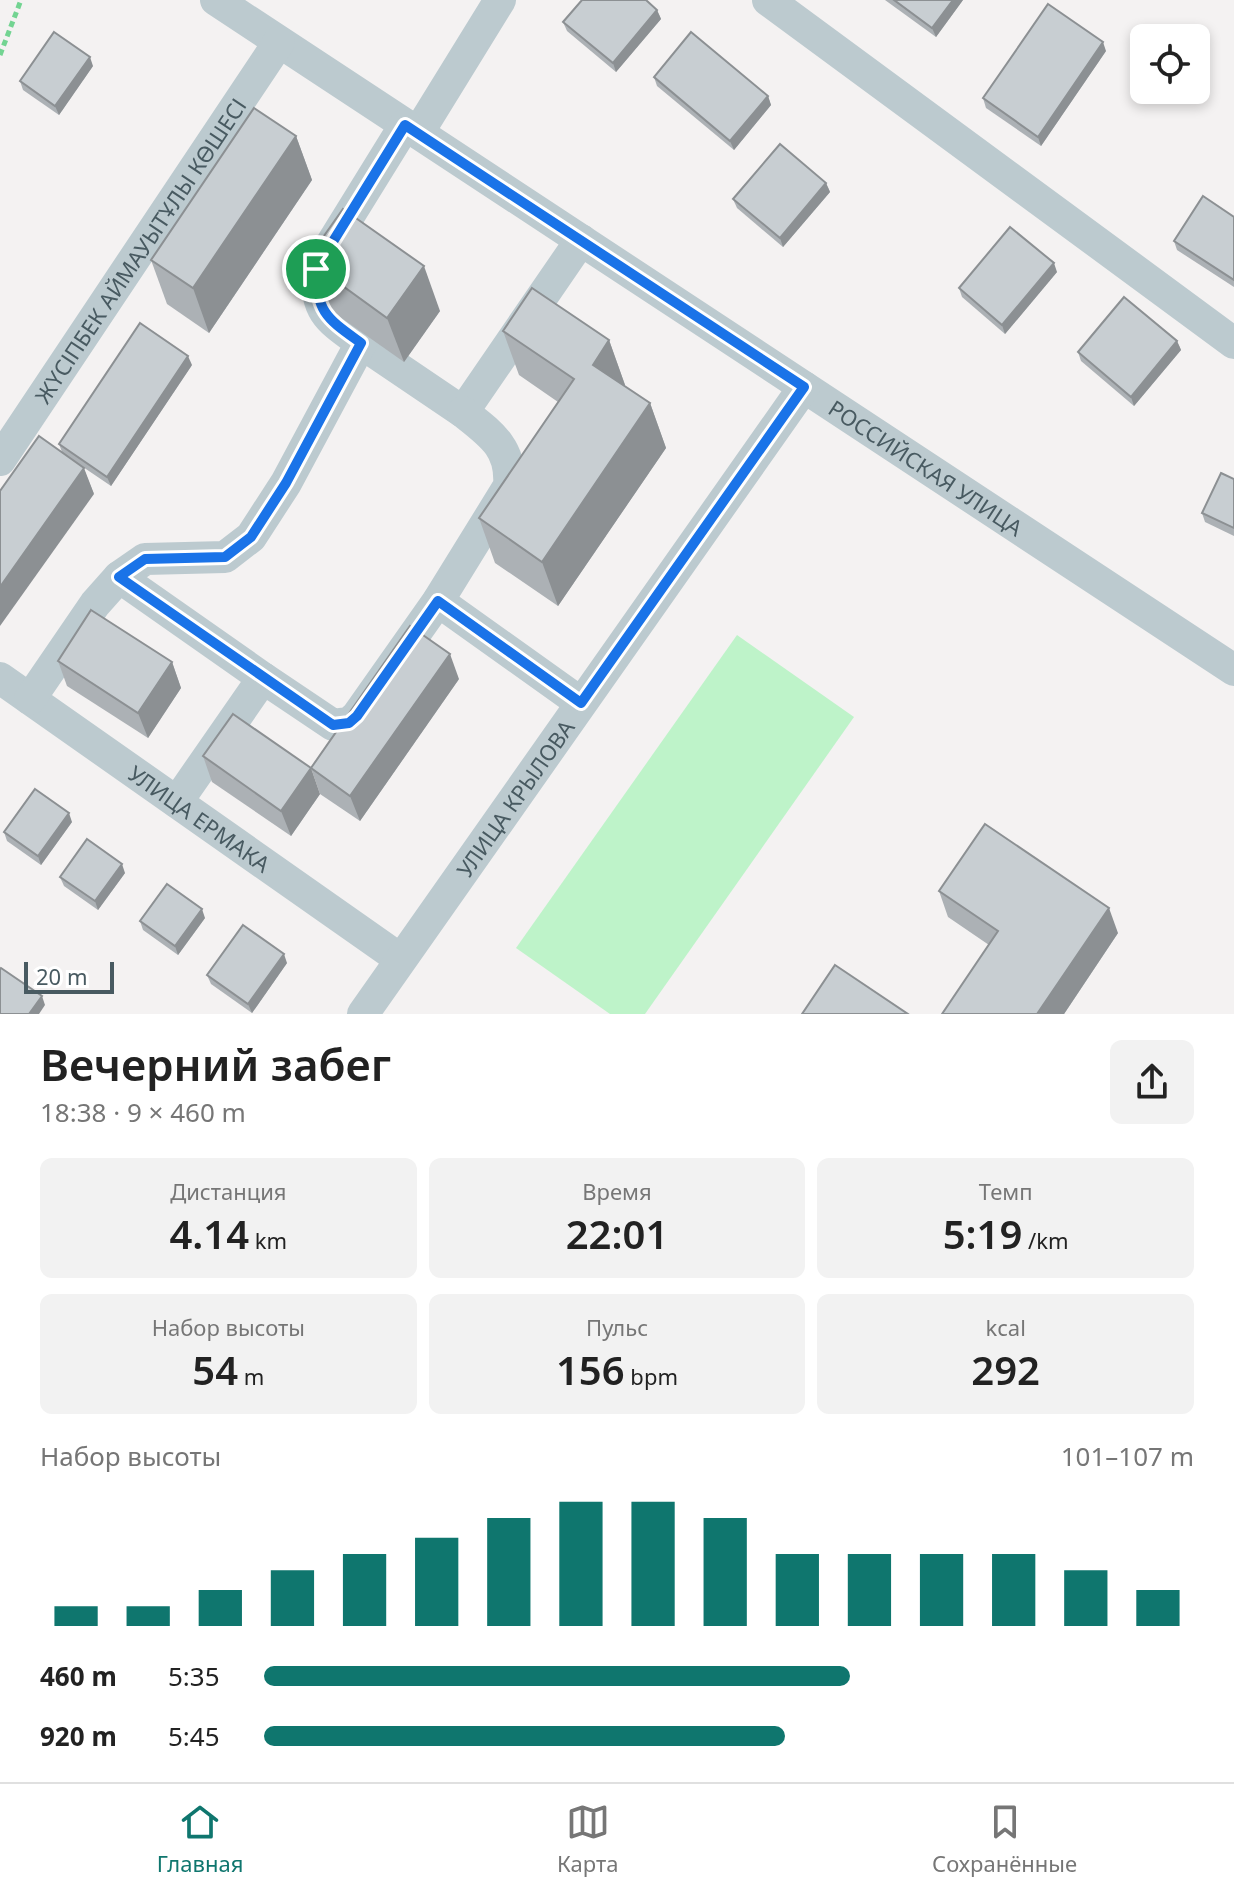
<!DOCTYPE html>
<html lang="ru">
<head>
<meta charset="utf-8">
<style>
  :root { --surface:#fff; --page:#f2f2f2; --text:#222; --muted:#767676; --line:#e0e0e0; --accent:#0f766e }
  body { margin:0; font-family:"Noto Sans",sans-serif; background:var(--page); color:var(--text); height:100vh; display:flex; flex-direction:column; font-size:30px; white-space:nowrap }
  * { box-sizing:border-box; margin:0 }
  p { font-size:26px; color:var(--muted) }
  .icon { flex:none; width:44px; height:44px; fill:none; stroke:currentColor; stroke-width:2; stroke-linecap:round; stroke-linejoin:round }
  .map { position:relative; height:1014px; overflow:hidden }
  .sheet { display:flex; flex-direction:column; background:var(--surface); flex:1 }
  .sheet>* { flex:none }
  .buttons { position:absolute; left:1130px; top:24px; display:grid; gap:16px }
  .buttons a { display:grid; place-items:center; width:80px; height:80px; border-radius:12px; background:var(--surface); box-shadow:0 4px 12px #0003; font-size:40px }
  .scale { position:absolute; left:24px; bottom:20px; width:90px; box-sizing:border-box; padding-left:8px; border:4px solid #485a61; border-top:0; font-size:22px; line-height:28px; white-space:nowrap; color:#485a61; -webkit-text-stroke:6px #fff; paint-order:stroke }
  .pin { position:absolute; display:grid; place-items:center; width:68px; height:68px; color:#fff; margin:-34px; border:4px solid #fff; border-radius:50%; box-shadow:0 2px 8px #0007 }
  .round { display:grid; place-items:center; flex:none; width:84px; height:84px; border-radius:12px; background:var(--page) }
  .summary { display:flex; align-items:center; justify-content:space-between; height:136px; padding:0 40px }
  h1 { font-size:44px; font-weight:600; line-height:60px }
  .stats { display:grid; grid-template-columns:repeat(3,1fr); gap:12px; height:136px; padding:8px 40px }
  .stats div { display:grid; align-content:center; border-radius:12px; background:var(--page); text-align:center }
  .stats b { font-size:40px; font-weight:600 }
  .stats small { font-size:22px; font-weight:400 }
  .stats p { font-size:22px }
  .chart { height:224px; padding:16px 40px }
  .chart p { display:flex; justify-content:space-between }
  .chart svg { width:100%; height:144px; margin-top:8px; stroke:var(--accent); stroke-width:6 }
  ul { padding:0 40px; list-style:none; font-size:26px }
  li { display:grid; grid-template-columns:128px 96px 1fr; align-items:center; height:60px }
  li i { height:20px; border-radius:10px; background:var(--accent) }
  .dock { display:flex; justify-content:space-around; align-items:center; height:112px; border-top:2px solid var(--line); background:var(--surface); font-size:22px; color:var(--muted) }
  .dock a { display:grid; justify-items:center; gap:4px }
  .dock .selected { color:var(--accent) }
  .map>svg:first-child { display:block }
  .green { fill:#bef3c9 }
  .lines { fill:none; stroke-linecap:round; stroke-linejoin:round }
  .path { stroke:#73d492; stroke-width:5; stroke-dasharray:6 4; stroke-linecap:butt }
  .minor { stroke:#bccacf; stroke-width:32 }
  .wall { fill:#acb1b5 }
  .shaded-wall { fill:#8c9093 }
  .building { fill:#c8ced2; stroke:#8c9093; stroke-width:2 }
  .route-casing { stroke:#fff; stroke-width:16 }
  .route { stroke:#1a73e8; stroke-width:10 }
  .labels { text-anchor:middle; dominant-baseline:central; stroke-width:6; stroke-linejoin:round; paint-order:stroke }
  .street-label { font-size:22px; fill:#485a61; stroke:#fff }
</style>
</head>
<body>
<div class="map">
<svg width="1234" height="1014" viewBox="0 0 1234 1014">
  <rect width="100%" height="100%" fill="#f4f2f2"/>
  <!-- green -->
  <path class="green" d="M737 635 854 717 645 1014H610L516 948Z"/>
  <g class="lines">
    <!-- path -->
    <path class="path" d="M0 55 21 0"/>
    <!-- minor -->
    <g class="minor">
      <path id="s1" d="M216 0 1234 670"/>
      <path d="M768 0 1234 343"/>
      <path d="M418 133 500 0"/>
      <path d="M361 343 463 412 581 240"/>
      <path id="s2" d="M0 460 279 42"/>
      <path d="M119 577 263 678"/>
      <path d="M438 601 581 703"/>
      <path id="s3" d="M0 678 400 959"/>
      <path d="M30 699 95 604 119 577 145 559 225 557 251 537 286 483 361 343C328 319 316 313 316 269L405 125"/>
      <path d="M177 802 263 678 333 725 349 723 357 716 438 601 509 486C512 448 491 434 463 412"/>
      <path id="s4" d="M363 1014 804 387"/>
    </g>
  </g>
  <!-- wall -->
  <g class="wall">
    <path d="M885 0H963L936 37Z"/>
    <path d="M657 10 661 19 616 72 567 31 563 22Z"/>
    <path d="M1106 51 1041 146 986 108 983 98Z"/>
    <path d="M93 66 59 115 23 90 20 81Z"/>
    <path d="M654 77 768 96 771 105 734 150 657 86Z"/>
    <path d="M296 136 312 180 209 333 167 304 151 260Z"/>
    <path d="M826 183 830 192 783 247 737 208 733 199Z"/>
    <path d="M1234 217V287L1177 250 1174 241Z"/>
    <path d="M307 260 440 311 404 362 323 305Z"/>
    <path d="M1057 272 1005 334 962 297 959 288Z"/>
    <path d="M503 331 609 340 625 385 624 386 650 403 666 448 558 606 495 563 479 518 558 402 519 375Z"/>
    <path d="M1177 341 1181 350 1134 406 1081 361 1078 352Z"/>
    <path d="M192 365 111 486 83 467 94 494 62 452 59 444Z"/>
    <path d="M1234 479V536L1205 522 1202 513Z"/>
    <path d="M58 661 172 662 181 688 148 738 67 686Z"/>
    <path d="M459 679 360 821 320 794 311 768Z"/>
    <path d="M203 756 320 794 291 836 212 782Z"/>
    <path d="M72 822 41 865 7 841 4 832Z"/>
    <path d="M125 873 98 910 64 886 60 877Z"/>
    <path d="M939 891 1118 933 1064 1014H942L989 945 948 917Z"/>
    <path d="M205 918 178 955 143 930 140 921Z"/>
    <path d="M287 963 252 1013 211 984 207 975Z"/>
  </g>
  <!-- shaded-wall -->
  <g class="shaded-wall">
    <path d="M953 0H963L936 37 932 28Z"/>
    <path d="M657 10 661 19 616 72 613 63Z"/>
    <path d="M1103 42 1106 51 1041 146 1038 137Z"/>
    <path d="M90 57 93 66 59 115 55 106Z"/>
    <path d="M768 96 771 105 734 150 730 141Z"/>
    <path d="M296 136 312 180 209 333 193 288Z"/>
    <path d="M826 183 830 192 783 247 780 238Z"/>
    <path d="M1054 263 1057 272 1005 334 1002 325Z"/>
    <path d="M424 266 440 311 404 362 387 318Z"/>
    <path d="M609 340 625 385 609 409 593 365Z"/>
    <path d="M1177 341 1181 350 1134 406 1131 397Z"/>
    <path d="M188 356 192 365 111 486 107 477Z"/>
    <path d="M650 403 666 448 558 606 542 562Z"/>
    <path d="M84 468 94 494 0 626V587Z"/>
    <path d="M450 654 459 679 360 821 350 796Z"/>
    <path d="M172 662 181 688 148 738 138 713Z"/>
    <path d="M311 768 320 794 291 836 281 811Z"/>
    <path d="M69 813 72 822 41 865 38 856Z"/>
    <path d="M122 864 125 873 98 910 95 901Z"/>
    <path d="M1109 908 1118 933 1064 1014H1037Z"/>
    <path d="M202 909 205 918 178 955 175 946Z"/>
    <path d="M284 954 287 963 252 1013 248 1004Z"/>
    <path d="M42 996 45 1005 39 1014H29Z"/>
  </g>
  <!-- building -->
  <g class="building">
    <path d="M582 0H646L657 10 613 63 563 22Z"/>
    <path d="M894 0H953L932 28Z"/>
    <path d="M1048 4 1103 42 1038 137 983 98Z"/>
    <path d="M54 32 90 57 55 106 20 81Z"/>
    <path d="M691 32 768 96 730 141 654 77Z"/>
    <path d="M254 108 296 136 193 288 151 260Z"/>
    <path d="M780 144 826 183 780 238 733 199Z"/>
    <path d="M1203 196 1234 217V280L1174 241Z"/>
    <path d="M343 209 424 266 387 318 307 260Z"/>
    <path d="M1010 227 1054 263 1002 325 959 288Z"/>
    <path d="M532 288 609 340 593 365 650 403 542 562 479 518 574 379 503 331Z"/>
    <path d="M1124 297 1177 341 1131 397 1078 352Z"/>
    <path d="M140 323 188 356 107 477 59 444Z"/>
    <path d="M39 436 84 468 0 587V491Z"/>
    <path d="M1221 473 1234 479V528L1202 513Z"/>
    <path d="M91 610 172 662 138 713 58 661Z"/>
    <path d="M410 626 450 654 350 796 311 768Z"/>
    <path d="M233 714 311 768 281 811 203 756Z"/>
    <path d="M35 789 69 813 38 856 4 832Z"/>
    <path d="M985 824 1109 908 1037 1014H942L998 931 939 891Z"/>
    <path d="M87 839 122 864 95 901 60 877Z"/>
    <path d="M167 884 202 909 175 946 140 921Z"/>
    <path d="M243 925 284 954 248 1004 207 975Z"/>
    <path d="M835 965 908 1014H802Z"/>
    <path d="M1 968 42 996 29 1014H0V969Z"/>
  </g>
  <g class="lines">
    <!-- route casing -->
    <g class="route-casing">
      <path id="route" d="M405 125 804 387 581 703 438 601 357 716 349 723 333 725 119 577 145 559 225 557 251 537 286 483 361 343C328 319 316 313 316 269Z"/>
    </g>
    <!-- route -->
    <use href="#route" class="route"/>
  </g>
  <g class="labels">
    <!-- street labels -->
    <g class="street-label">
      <text stroke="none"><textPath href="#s2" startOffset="252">ЖҮСІПБЕК АЙМАУЫТҰЛЫ КӨШЕСІ</textPath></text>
      <text stroke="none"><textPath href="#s1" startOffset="850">РОССИЙСКАЯ УЛИЦА</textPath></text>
      <text stroke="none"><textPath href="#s4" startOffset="264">УЛИЦА КРЫЛОВА</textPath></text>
      <text stroke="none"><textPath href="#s3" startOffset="244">УЛИЦА ЕРМАКА</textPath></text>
    </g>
  </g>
</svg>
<div class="buttons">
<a><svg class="icon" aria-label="locate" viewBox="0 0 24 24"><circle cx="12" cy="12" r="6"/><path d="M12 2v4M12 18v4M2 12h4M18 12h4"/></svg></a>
</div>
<div class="scale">20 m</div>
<div class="pin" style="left:316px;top:269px;background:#1e9e55"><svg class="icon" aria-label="arrive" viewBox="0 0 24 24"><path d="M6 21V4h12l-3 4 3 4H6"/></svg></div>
</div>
<section class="sheet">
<div class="summary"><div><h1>Вечерний забег</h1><p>18:38 · 9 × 460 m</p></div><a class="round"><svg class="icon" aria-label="share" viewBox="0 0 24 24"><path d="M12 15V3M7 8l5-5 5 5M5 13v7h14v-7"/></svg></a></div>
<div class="stats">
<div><p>Дистанция</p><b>4.14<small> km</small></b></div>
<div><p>Время</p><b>22:01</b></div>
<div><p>Темп</p><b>5:19<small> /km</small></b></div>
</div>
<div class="stats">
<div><p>Набор высоты</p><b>54<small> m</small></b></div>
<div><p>Пульс</p><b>156<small> bpm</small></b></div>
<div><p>kcal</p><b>292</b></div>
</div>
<div class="chart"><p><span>Набор высоты</span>101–107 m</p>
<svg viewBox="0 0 160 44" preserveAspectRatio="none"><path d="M5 44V38M15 44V38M25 44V33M35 44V27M45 44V22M55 44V17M65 44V11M75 44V6M85 44V6M95 44V11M105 44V22M115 44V22M125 44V22M135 44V22M145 44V27M155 44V33"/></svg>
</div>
<ul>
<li><b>460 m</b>5:35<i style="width:63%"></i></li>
<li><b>920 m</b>5:45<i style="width:56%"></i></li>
</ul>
</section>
<nav class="dock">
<a class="selected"><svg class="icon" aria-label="home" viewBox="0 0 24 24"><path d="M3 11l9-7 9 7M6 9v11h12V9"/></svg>Главная</a>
<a><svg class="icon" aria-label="map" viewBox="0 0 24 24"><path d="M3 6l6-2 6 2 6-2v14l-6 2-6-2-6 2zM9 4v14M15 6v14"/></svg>Карта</a>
<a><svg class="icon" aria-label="saved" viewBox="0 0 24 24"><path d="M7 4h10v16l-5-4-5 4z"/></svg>Сохранённые</a>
</nav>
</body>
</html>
